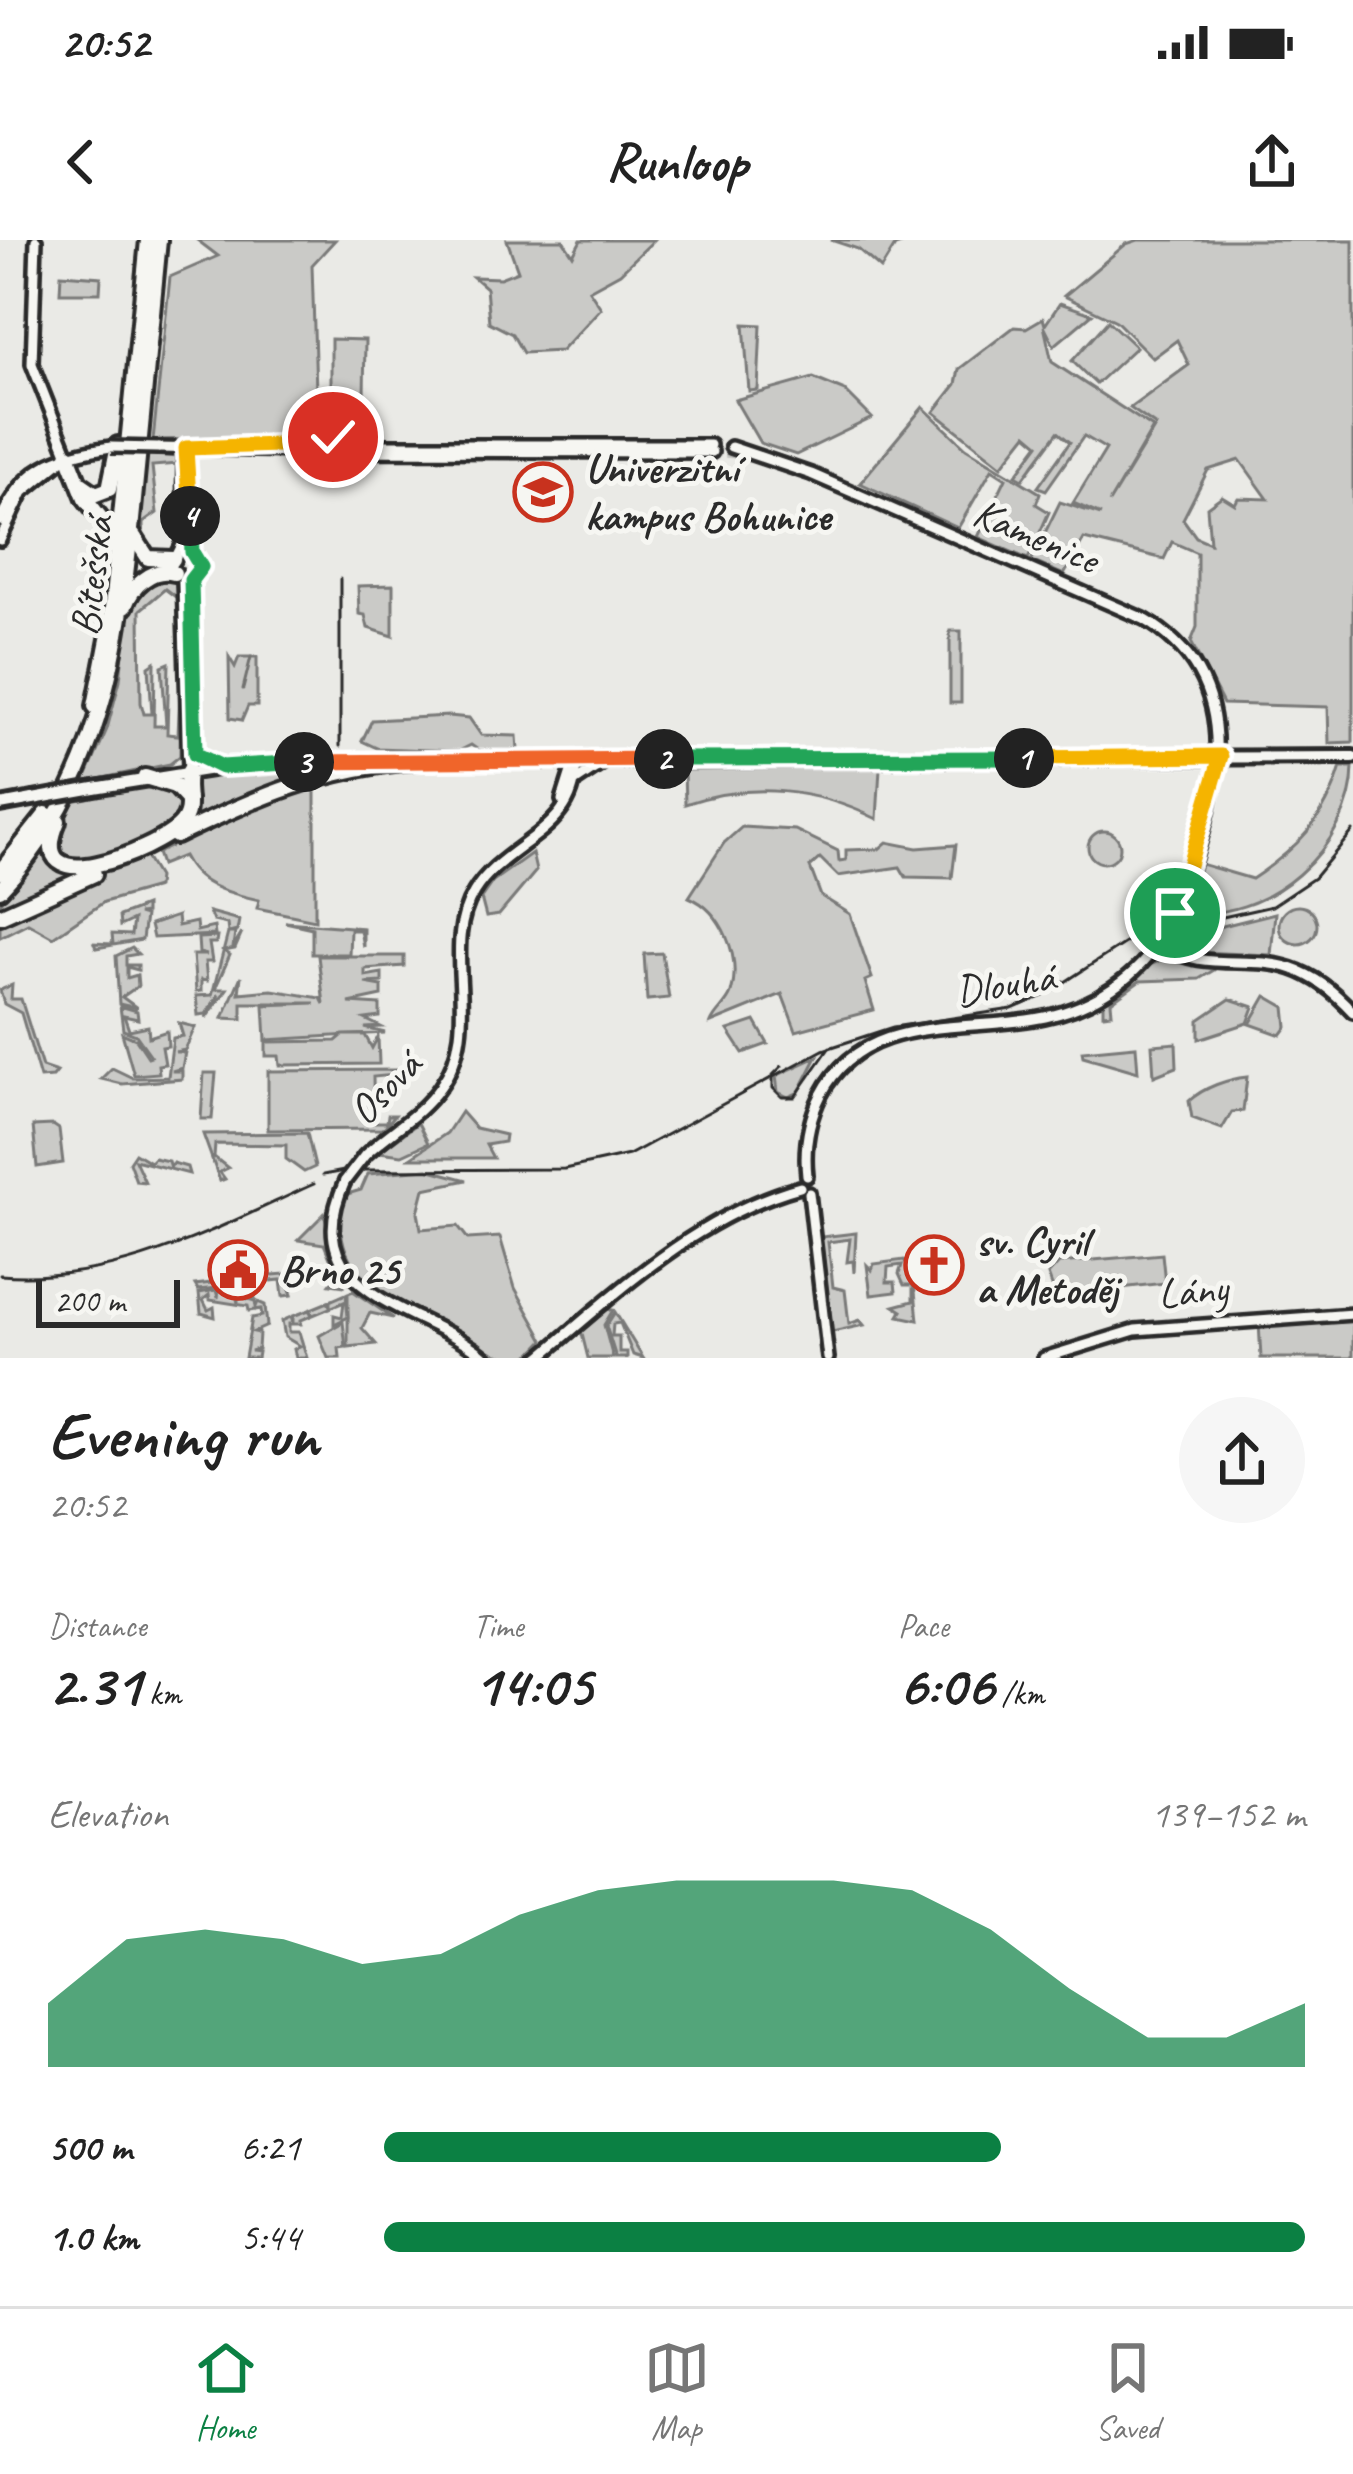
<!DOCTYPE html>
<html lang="en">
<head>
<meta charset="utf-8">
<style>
  :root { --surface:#fff; --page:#f6f6f6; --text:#222; --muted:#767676; --line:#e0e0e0; --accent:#0b8043 }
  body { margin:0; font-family:Caveat,sans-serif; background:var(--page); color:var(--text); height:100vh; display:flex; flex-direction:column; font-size:45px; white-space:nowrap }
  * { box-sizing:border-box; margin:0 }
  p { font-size:39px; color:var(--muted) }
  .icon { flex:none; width:66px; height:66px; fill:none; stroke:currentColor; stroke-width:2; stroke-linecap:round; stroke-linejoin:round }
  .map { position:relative; height:1118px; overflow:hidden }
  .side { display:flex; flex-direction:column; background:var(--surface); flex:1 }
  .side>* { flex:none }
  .scale { position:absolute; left:36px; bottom:30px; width:144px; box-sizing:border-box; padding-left:12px; border:6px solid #2b2b2b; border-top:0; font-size:33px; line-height:42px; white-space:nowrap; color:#2b2b2b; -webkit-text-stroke:9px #f6f6f2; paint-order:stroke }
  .pin { position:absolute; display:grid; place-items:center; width:102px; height:102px; color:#fff; margin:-51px; border:6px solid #fff; border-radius:50%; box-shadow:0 3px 12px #0007 }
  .km { position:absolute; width:60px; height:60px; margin:-30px; border-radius:50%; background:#222; color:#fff; font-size:33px; line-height:60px; text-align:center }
  .round { display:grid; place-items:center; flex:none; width:126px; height:126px; border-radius:63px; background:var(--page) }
  .overview { display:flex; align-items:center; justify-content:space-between; height:204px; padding:0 48px }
  h1 { font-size:66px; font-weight:600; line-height:90px }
  .figures { display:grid; grid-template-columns:repeat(3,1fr); gap:18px; height:204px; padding:12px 48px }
  .figures div { display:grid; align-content:center }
  .figures b { font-size:60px; font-weight:600 }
  .figures small { font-size:33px; font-weight:400 }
  .figures p { font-size:33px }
  .chart { height:336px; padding:24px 48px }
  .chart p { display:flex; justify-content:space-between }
  .chart svg { width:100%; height:216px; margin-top:12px; fill:var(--accent); opacity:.7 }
  ul { padding:0 48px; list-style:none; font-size:39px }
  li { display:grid; grid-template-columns:192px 144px 1fr; align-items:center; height:90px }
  li i { height:30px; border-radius:15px; background:var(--accent) }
  .status { display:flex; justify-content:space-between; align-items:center; height:84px; padding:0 60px; background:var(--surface); direction:ltr }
  .status svg { height:33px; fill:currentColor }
  header { display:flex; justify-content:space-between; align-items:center; height:156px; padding:0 48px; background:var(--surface); font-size:54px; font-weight:600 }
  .menu { display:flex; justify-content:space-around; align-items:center; height:168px; border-top:3px solid var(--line); background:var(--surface); font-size:33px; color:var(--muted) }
  .menu a { display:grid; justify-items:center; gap:6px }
  .menu .selected { color:var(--accent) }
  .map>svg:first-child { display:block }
  .green { fill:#cacac7; stroke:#7a7a79; stroke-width:3; fill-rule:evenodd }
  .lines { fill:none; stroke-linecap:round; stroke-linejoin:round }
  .stream { stroke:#727270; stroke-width:3 }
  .tertiary-tunnel { stroke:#c4c4c1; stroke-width:9; stroke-dasharray:9 4.5; stroke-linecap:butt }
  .tertiary-casing { stroke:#2b2b2b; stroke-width:18 }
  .secondary-casing { stroke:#2b2b2b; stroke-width:20 }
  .trunk-casing { stroke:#2b2b2b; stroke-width:22 }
  .tertiary { stroke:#f6f6f2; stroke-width:9 }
  .secondary { stroke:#f6f6f2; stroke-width:10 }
  .trunk { stroke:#f6f6f2; stroke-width:14 }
  .tram { stroke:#2b2b2b; stroke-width:3 }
  .tertiary-bridge-casing { stroke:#2b2b2b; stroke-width:18; stroke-linecap:butt }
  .secondary-bridge-casing { stroke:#2b2b2b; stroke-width:20; stroke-linecap:butt }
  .tertiary-bridge { stroke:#f6f6f2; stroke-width:9 }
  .secondary-bridge { stroke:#f6f6f2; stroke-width:10 }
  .split-1-casing { stroke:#fff; stroke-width:24 }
  .split-2-casing { stroke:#fff; stroke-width:24 }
  .split-3-casing { stroke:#fff; stroke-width:24 }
  .split-4-casing { stroke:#fff; stroke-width:24 }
  .split-5-casing { stroke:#fff; stroke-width:24 }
  .split-1 { stroke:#f5b400; stroke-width:15 }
  .split-2 { stroke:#22a559; stroke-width:15 }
  .split-3 { stroke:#f0652b; stroke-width:15 }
  .split-4 { stroke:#22a559; stroke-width:15 }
  .split-5 { stroke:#f5b400; stroke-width:15 }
  .labels { text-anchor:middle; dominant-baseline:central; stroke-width:10; stroke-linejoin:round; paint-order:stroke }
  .poi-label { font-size:42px; font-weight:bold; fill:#2b2b2b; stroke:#f6f6f2; text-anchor:start }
  .street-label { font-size:42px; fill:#2b2b2b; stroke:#f6f6f2 }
</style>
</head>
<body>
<div class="status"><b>20:52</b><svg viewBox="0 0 49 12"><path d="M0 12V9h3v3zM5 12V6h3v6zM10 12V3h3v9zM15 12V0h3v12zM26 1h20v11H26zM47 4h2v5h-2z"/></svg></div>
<header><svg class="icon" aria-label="back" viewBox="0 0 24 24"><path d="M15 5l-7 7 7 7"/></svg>Runloop<svg class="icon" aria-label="share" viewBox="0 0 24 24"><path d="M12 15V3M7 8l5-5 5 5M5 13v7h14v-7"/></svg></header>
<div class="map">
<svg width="1353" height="1118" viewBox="0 0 1353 1118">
  <rect width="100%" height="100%" fill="#eaeae6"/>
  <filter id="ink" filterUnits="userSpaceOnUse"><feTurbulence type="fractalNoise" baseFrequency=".00833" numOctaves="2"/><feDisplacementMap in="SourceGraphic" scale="24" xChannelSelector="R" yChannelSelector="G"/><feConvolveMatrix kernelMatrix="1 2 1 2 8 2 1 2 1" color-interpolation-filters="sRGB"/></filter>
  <g filter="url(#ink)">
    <!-- green -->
    <g class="green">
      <path d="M197 0H335L312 25 317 184 305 197 153 200 170 37 218 16Z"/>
      <path d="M507 0H563L573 15 581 0H654L620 33 589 50 601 68 561 111 523 113 512 94 489 82 486 48 473 37 500 38 518 31Z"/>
      <path d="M831 0H913L895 6 881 29 858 9Z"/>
      <path d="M1138 0H1353V502L1329 503 1328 467 1223 464 1191 402 1197 387V313L1172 302 1164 319 1084 299 1064 335 1031 321 1060 262 1101 275 1073 263 1106 209 1084 196 1046 250 1038 247 1070 202 1058 192 1023 239 1016 235 1039 204 1027 194 1002 226 934 172 956 144 959 129 1014 87 1026 88 1043 78 1045 85 1060 63 1092 74 1054 106 1044 86 1052 122 1153 188 1109 263 1156 186 1130 168 1189 125 1177 100 1153 118 1116 81 1064 56 1126 4ZM1240 220 1268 259 1238 258 1235 264 1222 256 1207 267 1210 303 1196 297 1183 279 1208 230Z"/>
      <path d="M61 34 101 37 100 53H60Z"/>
      <path d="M1108 81 1136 107 1096 144 1072 121Z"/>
      <path d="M744 84 761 85 758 150 749 151Z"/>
      <path d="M331 99 365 100 364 156 331 155Z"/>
      <path d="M813 138 845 151 872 178 796 215 760 203 735 160Z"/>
      <path d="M923 167 966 208 1040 253 1036 264 1049 272 1028 319 978 297 1006 238 992 229 958 288 860 243Z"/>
      <path d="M145 214 177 217V224L152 226 157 273 143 283V305L137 279Z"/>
      <path d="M171 334 180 342V414L177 358 165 349 140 370 141 463 144 474H152L149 426 155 422 154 486H166L162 426 169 423 167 494 178 495 181 426 180 516 170 524 84 542 107 489 120 440 128 367 141 346Z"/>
      <path d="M393 345V396L368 388 365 375 359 374 358 346Z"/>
      <rect x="950" y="391" width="11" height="72"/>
      <path d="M229 417 235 427 239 417H257V466H248L242 480 230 478Z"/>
      <path d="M449 476 469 478 481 495 517 496 518 510 481 512 471 505 459 511 377 508 362 501 372 480Z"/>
      <path d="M343 526 191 586 196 535Z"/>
      <path d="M1341 527H1353C1353 606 1265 686 1183 671L1201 624 1252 639C1297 609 1325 580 1341 527Z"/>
      <path d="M880 528 877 579C814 548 752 542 685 564L684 530Z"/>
      <path d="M154 545 184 561 177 583 90 624 65 621 57 602 72 561Z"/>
      <path d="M315 548V680L257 668 259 660C226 652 197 646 183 616L161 625 157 613C209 589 258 556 315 548Z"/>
      <path d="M742 587 795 590 838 611 839 621 846 620V610L879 609 887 602 917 608 956 605 952 638 906 637 900 627 838 636 820 618 810 627 821 656 850 674 872 738 865 741 874 770 796 791 782 754 711 783C715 772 727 765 731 753 742 717 722 671 689 657L724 603Z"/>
      <circle cx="1104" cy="607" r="16"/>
      <path d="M46 608 61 630 74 635 0 670V663Z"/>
      <path d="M532 613 536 631 499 675 486 677 481 658 493 641Z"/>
      <path d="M144 614 158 637 157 647 104 662 53 697 28 683 0 697V679Z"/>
      <path d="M145 666V673L138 674 145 676 142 700 96 708 94 703 113 704 112 694 131 695 133 680 120 686 119 676Z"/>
      <circle cx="1298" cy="685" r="19"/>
      <path d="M209 672 239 680 237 691 229 693H235L233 708 242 693 235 709 224 711 230 715 215 749H227L206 778 219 754 206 774 198 775 196 756 212 755 228 693 227 684 213 681Z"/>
      <path d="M1275 673 1271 715 1196 712 1170 699Z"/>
      <path d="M177 676 178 686 196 682 197 691 214 687 215 695 153 698 150 685Z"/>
      <path d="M285 682 363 688V707L360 690H350L349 714H312V688Z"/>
      <path d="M217 697 216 703H209L212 722H205L207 741 201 740V751L196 752 193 715H207L199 713 198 698Z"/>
      <path d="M132 708 138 714 126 716V725H138V730L127 727V738L137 735 138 746 122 757 137 768 119 764 116 716Z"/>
      <path d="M662 713 669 758 647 760 644 714Z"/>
      <path d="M318 716H404V726L365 729V736L382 733V742L365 743 382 746V756L349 763 380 765V777L365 779 381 787 365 788 385 793 266 800 264 765 315 763H242V779L223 778 241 736 239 753 272 750 321 758 324 764Z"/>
      <path d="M1168 717 1213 725 1214 730 1199 739 1140 741 1111 762 1112 773 1103 774V762L1147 726Z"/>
      <path d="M12 745 11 759H21L42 827 57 832 53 837 40 838 21 773 4 764 0 750Z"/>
      <path d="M1266 756 1285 767 1287 787 1281 795 1250 784Z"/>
      <path d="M1230 759 1254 767 1248 783 1199 799V780Z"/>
      <path d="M120 766 137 771 138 779 124 776 129 790 148 786 149 797 167 791 168 806 162 807 165 824 158 825 159 833 134 835 122 793 136 799 148 817 151 816 136 795 123 790Z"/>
      <path d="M755 781 768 804 743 813 728 790Z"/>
      <path d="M179 783 195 787 185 810 175 812H185L182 828 172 831H182V839L122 844 101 839 112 828 133 838 168 837 173 798 183 796Z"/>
      <path d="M343 795H365L372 808 378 797 379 824 280 825 279 816H266V802L336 801Z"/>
      <path d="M1176 803 1177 827 1154 836 1152 805Z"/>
      <path d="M1136 806 1138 832 1083 816 1082 811Z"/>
      <path d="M817 817 799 852 788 857 778 852 776 836Z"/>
      <path d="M395 830V835L373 837 374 882H387L388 875H395L383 889 268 890V831Z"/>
      <path d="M204 833H216L212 879H201Z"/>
      <path d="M1247 837 1243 871 1232 872 1222 889 1192 878 1189 861C1204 847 1228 839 1247 837Z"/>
      <path d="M461 872 475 888 505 895 504 902 486 905 493 918H410L447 893Z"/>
      <path d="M418 883 428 903 402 915 379 912Z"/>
      <path d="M53 885 59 889 63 923 37 927 33 886Z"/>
      <path d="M307 893 315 927 304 932 286 919V905L215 904 214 917 228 928 220 932 225 939 220 941 203 894Z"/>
      <path d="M135 913 150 922 154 918 168 921 170 928 173 923 187 927 189 934 135 920 145 942 136 941 129 922Z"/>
      <path d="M427 929 467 940 424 949 418 972 421 989 458 986 468 999 500 997 515 1048 544 1100 527 1118C488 1118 482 1105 449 1089 389 1061 325 1034 344 955L361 950 368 934Z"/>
      <path d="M324 974 344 1046 330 1044 337 1035 324 1004 298 1000Z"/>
      <path d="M856 993 854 1033 853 1021 847 1022 850 999 828 1002 833 1047 845 1050 849 1084 860 1080 864 1085 832 1092 821 997Z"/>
      <path d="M1162 1014 1165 1043 1050 1056 1054 1051 1048 1035 1059 1023Z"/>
      <path d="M904 1020 913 1032 918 1080 899 1076 902 1071 894 1066 913 1061V1045H904L899 1034 902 1025 888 1027 887 1042H895L896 1052 871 1055 867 1025 872 1030 874 1024Z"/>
      <path d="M285 1034 292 1055 283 1056 281 1040 250 1043 255 1058 217 1048 198 1050 195 1045 245 1039 247 1045V1037Z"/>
      <path d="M216 1050 218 1058 219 1050 236 1055 238 1063V1056L255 1061 256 1067 258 1062 265 1065 267 1086 254 1092 259 1093 258 1109 251 1111 258 1112 257 1118H245L252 1078 262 1076 261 1069 249 1071 248 1066 210 1060 209 1055 203 1060 208 1070 214 1067 215 1077 201 1073 199 1053Z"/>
      <path d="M353 1051 393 1078 370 1073 362 1088 376 1104 348 1107V1053Z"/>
      <path d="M346 1054 348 1077 334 1084V1075L342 1077 344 1062 301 1080V1084H289V1092H299L307 1118H296L294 1109 300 1106 285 1097 282 1081 291 1077 293 1083V1076L309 1070 312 1075 311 1069 328 1062 330 1066V1061Z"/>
      <path d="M607 1069 613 1070 604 1085 613 1118H588L581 1090Z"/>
      <path d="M615 1072 643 1118 633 1115 620 1083 613 1084 612 1096H619V1112H627V1118H616L606 1086Z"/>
      <path d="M1353 1079V1118H1261L1259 1083Z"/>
      <path d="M343 1082 346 1107 339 1108 340 1118H328L319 1096Z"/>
    </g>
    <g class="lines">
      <!-- stream -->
      <g class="stream">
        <path d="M243 449 251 417"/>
        <path d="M292 1050V1037"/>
      </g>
      <!-- tertiary-tunnel -->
      <path class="tertiary-tunnel" d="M712 212 735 214"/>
      <!-- tertiary casing -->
      <g class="tertiary-casing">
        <g id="tertiary">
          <path d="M36 0 32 124 68 215"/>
          <path d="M731 207 811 234 1144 379C1257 444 1213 575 1175 673"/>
          <path d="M158 208 308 211 329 222 351 211 712 212"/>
          <path d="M186 209 308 204 323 194 344 205H710"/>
          <path d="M186 209 190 303 201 327 191 340 189 531"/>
          <path d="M0 281C23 227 56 215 111 207"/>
          <path d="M0 300 23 252 68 215"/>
          <path d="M172 325 183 303 184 214"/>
          <path d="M183 340 189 531"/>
          <path d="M576 541 606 521"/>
          <path d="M562 560 573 525"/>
          <path d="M1157 704C1228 746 1277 688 1353 772"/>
          <path d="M365 915C389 892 421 875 440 847 486 783 438 711 474 652 504 602 581 591 575 520"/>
          <path d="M807 936C804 908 808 881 821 855 865 770 967 794 1045 777 1093 767 1138 738 1163 695"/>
          <path d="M345 941C292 1058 428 1066 486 1118"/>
          <path d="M809 953 828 1118"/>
          <path d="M539 1118C618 1051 699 975 800 947"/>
          <path d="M1044 1118 1135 1090 1353 1074"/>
        </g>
      </g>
      <!-- secondary casing -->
      <g class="secondary-casing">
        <g id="secondary">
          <path d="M414 521 1353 517"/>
          <path d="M94 548 231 526 371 522"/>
          <path d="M0 565 33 559"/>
        </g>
      </g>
      <!-- trunk casing -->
      <g class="trunk-casing">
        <g id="trunk">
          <path d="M68 215 85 258 111 291 114 307"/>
          <path d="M80 243 96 254 109 249 118 205"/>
          <path d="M133 295 148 318 173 319"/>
          <path d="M125 366C132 346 152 327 174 333"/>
          <path d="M95 466 110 389 148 0"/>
          <path d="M145 537 175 546 188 560"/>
          <path d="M58 581C22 666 156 610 180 585 196 569 182 549 189 531"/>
          <path d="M176 596C255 558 327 527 416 521"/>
          <path d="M0 632 46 574"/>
          <path d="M0 650C108 537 122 387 136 239 144 159 151 80 159 0"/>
          <path d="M0 676 94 634"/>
        </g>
      </g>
      <!-- tertiary -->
      <use href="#tertiary" class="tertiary"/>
      <!-- secondary -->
      <use href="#secondary" class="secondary"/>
      <!-- trunk -->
      <use href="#trunk" class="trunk"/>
      <!-- tram -->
      <g class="tram">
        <path d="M340 506V339"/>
        <path d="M782 826 773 835V848L782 857H795L830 807"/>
        <path d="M363 930 564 929 629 915 823 810 893 787 1012 769 1045 755 1134 697 1272 666 1314 638 1353 591"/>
        <path d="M323 935 344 931"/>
        <path d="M0 1035C116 1044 212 990 314 944"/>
      </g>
      <!-- tertiary-bridge casing -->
      <g class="tertiary-bridge-casing">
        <g id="tertiary-bridge">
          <path d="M111 207 158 208"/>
          <path d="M1163 695 1175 673"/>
          <path d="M345 941 365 915"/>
        </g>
      </g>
      <!-- secondary-bridge casing -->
      <g class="secondary-bridge-casing">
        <path id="secondary-bridge" d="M33 559 94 548"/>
      </g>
      <!-- tertiary-bridge -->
      <use href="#tertiary-bridge" class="tertiary-bridge"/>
      <!-- secondary-bridge -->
      <use href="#secondary-bridge" class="secondary-bridge"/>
    </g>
  </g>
  <g class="lines" filter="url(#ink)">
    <!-- split-1 casing -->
    <g class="split-1-casing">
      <path id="split-1" d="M1024 518 1221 516 1175 673"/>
    </g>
    <!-- split-2 casing -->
    <g class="split-2-casing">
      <path id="split-2" d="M664 519 1024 518"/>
    </g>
    <!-- split-3 casing -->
    <g class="split-3-casing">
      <path id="split-3" d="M304 522 664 519"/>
    </g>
    <!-- split-4 casing -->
    <g class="split-4-casing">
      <path id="split-4" d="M190 276 192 312 201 327 191 340 195 514 222 527 304 522"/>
    </g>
    <!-- split-5 casing -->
    <g class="split-5-casing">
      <path id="split-5" d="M190 276 186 208 308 204 322 194 333 197"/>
    </g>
    <!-- split-1 -->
    <use href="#split-1" class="split-1"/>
    <!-- split-2 -->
    <use href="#split-2" class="split-2"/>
    <!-- split-3 -->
    <use href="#split-3" class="split-3"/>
    <!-- split-4 -->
    <use href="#split-4" class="split-4"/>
    <!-- split-5 -->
    <use href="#split-5" class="split-5"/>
  </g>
  <!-- icons -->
  <defs>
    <g id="university-ring" transform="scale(3)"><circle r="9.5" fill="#f6f6f2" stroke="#c8321e" stroke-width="1.5"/><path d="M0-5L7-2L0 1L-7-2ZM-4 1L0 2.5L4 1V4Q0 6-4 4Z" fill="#c8321e"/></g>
    <g id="church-ring" transform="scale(3)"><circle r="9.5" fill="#f6f6f2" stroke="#c8321e" stroke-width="1.5"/><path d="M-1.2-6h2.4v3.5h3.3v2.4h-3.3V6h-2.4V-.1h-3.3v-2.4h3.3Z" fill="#c8321e"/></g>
    <g id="civic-ring" transform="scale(3)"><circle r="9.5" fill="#f6f6f2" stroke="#c8321e" stroke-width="1.5"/><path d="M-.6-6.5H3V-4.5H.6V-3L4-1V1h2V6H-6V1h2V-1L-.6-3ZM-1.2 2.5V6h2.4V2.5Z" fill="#c8321e"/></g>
  </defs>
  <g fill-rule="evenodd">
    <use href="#university-ring" x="543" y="252"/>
    <use href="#church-ring" x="934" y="1025"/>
    <use href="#civic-ring" x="238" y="1030"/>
  </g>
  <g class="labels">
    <!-- poi labels -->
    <g class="poi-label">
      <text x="585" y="228">Univerzitní<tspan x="585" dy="48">kampus Bohunice</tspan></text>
      <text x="976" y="1001">sv. Cyril<tspan x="976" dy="48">a Metoděj</tspan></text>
      <text x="280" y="1030">Brno 25</text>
    </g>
    <!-- street labels -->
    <g class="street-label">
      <text transform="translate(1036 296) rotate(23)">Kamenice</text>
      <text transform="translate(92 336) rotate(-83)">Bítešská</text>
      <text transform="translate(1005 744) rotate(-9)">Dlouhá</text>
      <text transform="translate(385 848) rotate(-46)">Osová</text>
      <text transform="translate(1193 1051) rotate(-5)">Lány</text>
    </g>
  </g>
</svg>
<div class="scale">200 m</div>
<div class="pin" style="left:1175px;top:673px;background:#1e9e55"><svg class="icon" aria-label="arrive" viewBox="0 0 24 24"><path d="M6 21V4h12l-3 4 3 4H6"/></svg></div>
<div class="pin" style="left:333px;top:197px;background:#d93025"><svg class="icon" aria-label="check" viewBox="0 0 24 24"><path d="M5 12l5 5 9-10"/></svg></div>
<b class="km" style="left:1024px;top:518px">1</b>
<b class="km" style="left:664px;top:519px">2</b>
<b class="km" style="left:304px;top:522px">3</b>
<b class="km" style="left:190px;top:276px">4</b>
</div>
<section class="side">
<div class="overview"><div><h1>Evening run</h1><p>20:52</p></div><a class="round"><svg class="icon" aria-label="share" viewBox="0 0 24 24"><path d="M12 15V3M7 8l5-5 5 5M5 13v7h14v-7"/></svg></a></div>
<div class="figures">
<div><p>Distance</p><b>2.31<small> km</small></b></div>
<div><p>Time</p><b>14:05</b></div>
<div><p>Pace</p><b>6:06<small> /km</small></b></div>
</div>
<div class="chart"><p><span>Elevation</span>139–152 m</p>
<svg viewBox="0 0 160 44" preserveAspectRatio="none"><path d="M0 44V31L10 18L20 16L30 18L40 23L50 21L60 13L70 8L80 6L90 6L100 6L110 8L120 16L130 28L140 38L150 38L160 31V44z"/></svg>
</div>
<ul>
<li><b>500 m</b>6:21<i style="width:67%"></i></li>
<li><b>1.0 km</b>5:44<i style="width:100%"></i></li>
</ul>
</section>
<nav class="menu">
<a class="selected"><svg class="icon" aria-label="home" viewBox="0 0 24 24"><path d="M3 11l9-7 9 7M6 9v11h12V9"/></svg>Home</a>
<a><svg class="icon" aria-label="map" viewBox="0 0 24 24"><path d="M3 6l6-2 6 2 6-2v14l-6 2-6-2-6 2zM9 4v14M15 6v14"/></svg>Map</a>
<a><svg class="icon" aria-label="saved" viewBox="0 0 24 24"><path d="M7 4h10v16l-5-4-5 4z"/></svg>Saved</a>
</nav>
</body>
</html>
